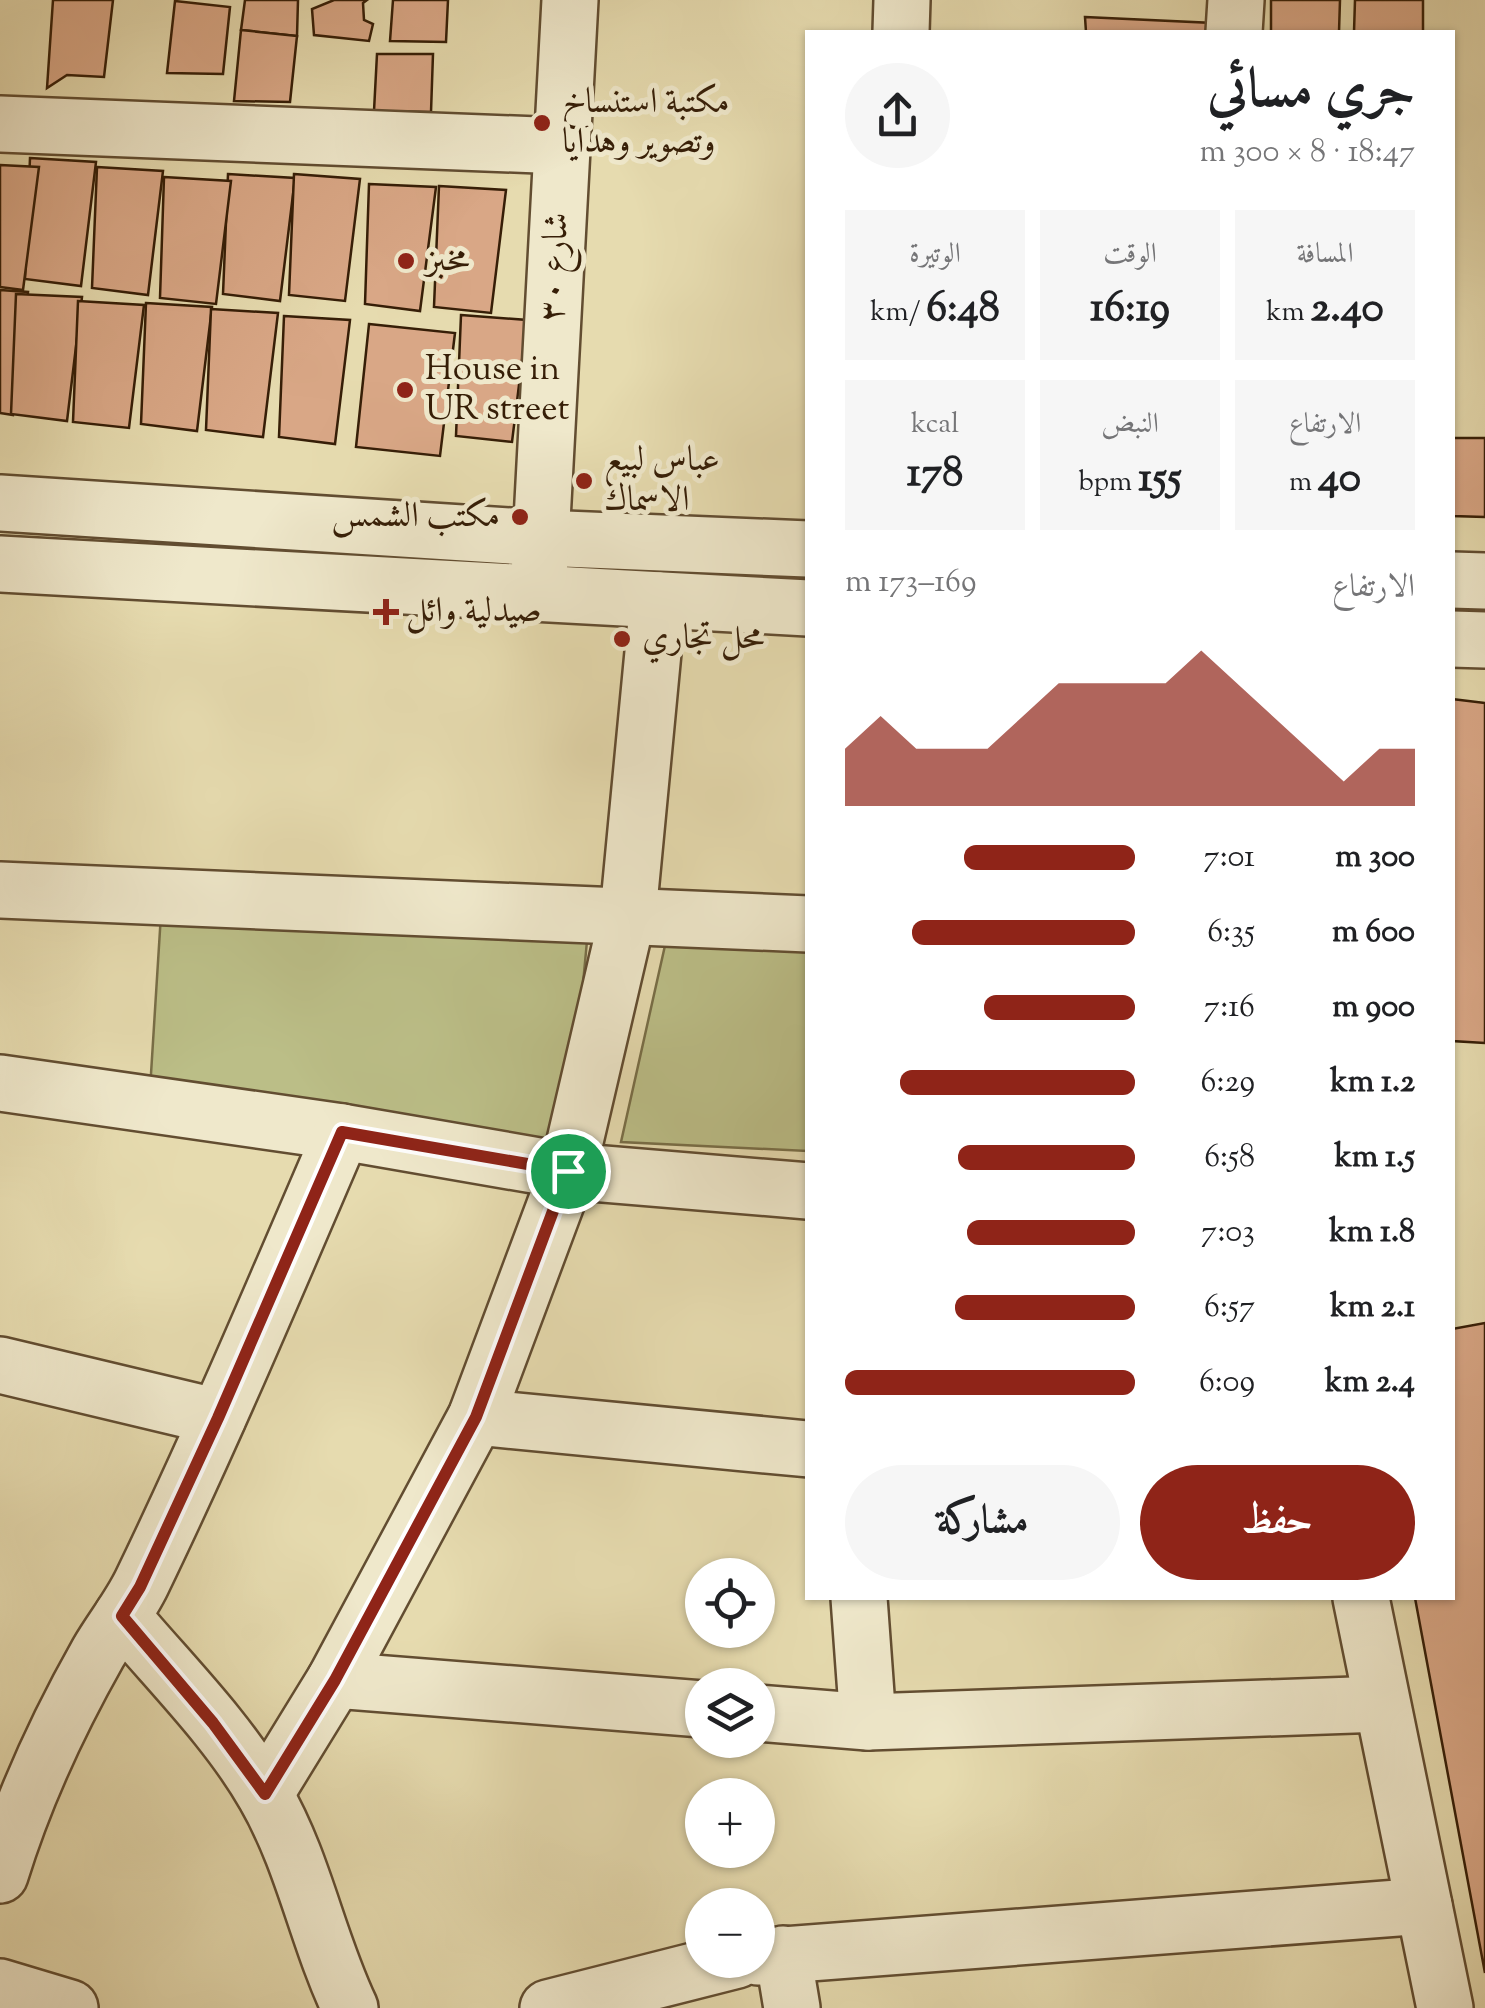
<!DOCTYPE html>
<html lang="ar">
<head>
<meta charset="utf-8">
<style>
  :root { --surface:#fff; --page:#f6f6f6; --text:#202124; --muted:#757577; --accent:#8f2418 }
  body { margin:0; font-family:"Sorts Mill Goudy",Amiri,serif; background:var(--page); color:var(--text); direction:rtl; height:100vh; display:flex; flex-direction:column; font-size:38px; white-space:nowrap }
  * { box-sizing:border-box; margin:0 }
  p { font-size:32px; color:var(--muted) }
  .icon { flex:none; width:55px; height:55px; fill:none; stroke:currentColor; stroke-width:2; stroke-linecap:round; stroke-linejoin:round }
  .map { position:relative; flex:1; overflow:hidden; direction:ltr }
  .side { position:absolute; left:805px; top:30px; width:650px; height:1570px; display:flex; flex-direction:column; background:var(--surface); border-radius:0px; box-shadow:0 2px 8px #0004; direction:rtl }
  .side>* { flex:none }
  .controls { position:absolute; left:685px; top:1558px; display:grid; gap:20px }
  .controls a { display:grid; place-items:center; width:90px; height:90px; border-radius:50%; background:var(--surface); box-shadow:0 2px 8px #0004; font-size:50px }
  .pin { position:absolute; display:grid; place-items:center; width:85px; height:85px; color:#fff; margin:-42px; border:5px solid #fff; border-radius:50%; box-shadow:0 2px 10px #0007 }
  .round { display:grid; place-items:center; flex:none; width:105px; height:105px; border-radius:52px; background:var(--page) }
  .headline { display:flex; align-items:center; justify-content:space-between; height:170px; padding:0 40px }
  h1 { font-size:55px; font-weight:800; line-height:75px }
  .metrics { display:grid; grid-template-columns:repeat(3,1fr); gap:15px; height:170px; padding:10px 40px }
  .metrics div { display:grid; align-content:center; border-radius:0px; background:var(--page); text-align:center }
  .metrics b { font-size:42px; font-weight:800 }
  .metrics small { font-size:28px; font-weight:400 }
  .metrics p { font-size:28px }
  .chart { height:280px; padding:20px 40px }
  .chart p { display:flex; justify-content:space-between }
  .chart svg { width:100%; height:180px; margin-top:10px; fill:var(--accent); opacity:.7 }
  .button { display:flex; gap:20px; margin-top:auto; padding:20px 40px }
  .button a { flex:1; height:115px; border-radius:60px; background:var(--accent); color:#fff; font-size:40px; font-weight:800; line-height:115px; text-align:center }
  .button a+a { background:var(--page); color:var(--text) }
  ul { padding:0 40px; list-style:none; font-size:32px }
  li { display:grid; grid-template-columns:160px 120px 1fr; align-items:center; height:75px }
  li i { height:25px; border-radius:12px; background:var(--accent) }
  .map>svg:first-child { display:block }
  .green { fill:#bbbe87; stroke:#786e47; stroke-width:2.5 }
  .building { fill:#d9a786; stroke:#361e07; stroke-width:2.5 }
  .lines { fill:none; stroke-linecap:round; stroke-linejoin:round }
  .minor-casing { stroke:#624d31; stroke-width:60 }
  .minor { stroke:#efe8cb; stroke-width:55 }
  .route-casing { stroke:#fff; stroke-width:20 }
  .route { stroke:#8f2418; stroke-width:12 }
  .poi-dot { fill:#8f2418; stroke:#efe8cb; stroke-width:4 }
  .labels { text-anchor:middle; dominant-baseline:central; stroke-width:10; stroke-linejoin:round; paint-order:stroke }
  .poi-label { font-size:35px; fill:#361e07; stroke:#efe8cb; text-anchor:start }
  .street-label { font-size:35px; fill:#361e07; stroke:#efe8cb }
</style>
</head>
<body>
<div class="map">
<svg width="1485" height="2008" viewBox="0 0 1485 2008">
  <rect width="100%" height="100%" fill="#e6dbaf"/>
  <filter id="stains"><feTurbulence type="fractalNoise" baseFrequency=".002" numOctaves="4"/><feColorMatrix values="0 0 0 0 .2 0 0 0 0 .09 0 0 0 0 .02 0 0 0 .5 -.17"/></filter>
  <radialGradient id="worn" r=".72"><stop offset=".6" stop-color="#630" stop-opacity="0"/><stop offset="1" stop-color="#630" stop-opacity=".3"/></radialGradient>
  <!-- green -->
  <g class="green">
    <path d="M161 914 587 941 568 1144 150 1090Z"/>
    <path d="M666 941 807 951V1151L621 1142Z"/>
  </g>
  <!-- building -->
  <g class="building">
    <path d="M53 0H113L104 77 67 75 47 88Z"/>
    <path d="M245 0H298L297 36 241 30Z"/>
    <path d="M334 0H367L363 3 364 20 373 24 369 41 314 35 312 9Z"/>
    <path d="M393 0H448L446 42 390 41Z"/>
    <path d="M1271 0H1340L1339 32H1271Z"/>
    <path d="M1355 0H1423V32H1354Z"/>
    <path d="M175 1 230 7 223 74 167 73Z"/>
    <path d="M1085 17 1213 23 1209 32H1086Z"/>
    <path d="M241 30 297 36 290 102 234 101Z"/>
    <path d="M377 54H433L431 112 374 111Z"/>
    <path d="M30 158 96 162 81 286 25 279Z"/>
    <path d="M0 165 39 167 23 290 0 287Z"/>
    <path d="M97 167 163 171 148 295 92 288Z"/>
    <path d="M228 174 295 178 280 301 223 294Z"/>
    <path d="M294 174 360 179 345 301 289 295Z"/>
    <path d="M164 177 231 181 216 304 160 298Z"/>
    <path d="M369 184 436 187 420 311 365 304Z"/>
    <path d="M439 186 506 190 491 313 434 307Z"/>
    <path d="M0 290 28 292 13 415 0 413Z"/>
    <path d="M16 294 82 297 67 421 11 414Z"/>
    <path d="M78 301 144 305 129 428 73 422Z"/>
    <path d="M146 303 212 307 197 431 141 424Z"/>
    <path d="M211 309 278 313 263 437 206 430Z"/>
    <path d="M461 315 527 320 512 442 456 436Z"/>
    <path d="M284 316 350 320 335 444 279 437Z"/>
    <path d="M369 324 455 333 440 456 356 447Z"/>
    <path d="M1452 438H1485V517L1452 516Z"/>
    <path d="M1452 699 1485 703V1043L1452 1041Z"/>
    <path d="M1485 1323V1973L1415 1598H1452V1329Z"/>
  </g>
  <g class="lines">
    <!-- minor casing -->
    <g class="minor-casing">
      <g id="minor">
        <path d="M901 32 902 0"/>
        <path d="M1234 32 1236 0"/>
        <path d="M0 124 563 146"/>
        <path d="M0 503 541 538 808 549"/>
        <path d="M0 564 808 608"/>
        <path d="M539 576 570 0"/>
        <path d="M1452 580 1485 581"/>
        <path d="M1452 639 1485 640"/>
        <path d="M0 890 808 924"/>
        <path d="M0 1083 342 1132 568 1171 808 1191"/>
        <path d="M0 1365 218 1417"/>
        <path d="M476 1417 808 1449"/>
        <path d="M859 1598 868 1722"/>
        <path d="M1361 1598 1445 2008"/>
        <path d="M122 1616C170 1673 228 1730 265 1795 304 1862 317 1939 350 2008"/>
        <path d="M335 1680 702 1709"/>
        <path d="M758 1713 868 1722 1382 1704"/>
        <path d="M265 1794 335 1680 476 1417 568 1171 628 914 658 600"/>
        <path d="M0 1875C23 1800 59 1722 98 1653 112 1629 130 1607 142 1582 213 1435 277 1283 342 1132"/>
        <path d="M783 1954 792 2008"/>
        <path d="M758 1957 1424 1906"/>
        <path d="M0 1987 70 2008"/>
        <path d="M548 2008 737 1960"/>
      </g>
    </g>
    <!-- minor -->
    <use href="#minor" class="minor"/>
  </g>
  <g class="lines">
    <!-- route casing -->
    <g class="route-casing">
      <path id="route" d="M342 1132 568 1171 476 1417 335 1680 265 1794 213 1723 122 1616 140 1587 218 1418Z"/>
    </g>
    <!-- route -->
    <use href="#route" class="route"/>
  </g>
  <!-- markers -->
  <g class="poi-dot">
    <circle cx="542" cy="123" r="10"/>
    <circle cx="406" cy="261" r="10"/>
    <circle cx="405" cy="390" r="10"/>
    <circle cx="584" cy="481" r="10"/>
    <circle cx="520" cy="517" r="10"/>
    <path d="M381 597h10v10h10v10h-10v10h-10v-10h-10v-10h10z"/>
    <circle cx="622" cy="639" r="10"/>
  </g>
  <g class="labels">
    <!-- poi labels -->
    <g class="poi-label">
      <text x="562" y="103">مكتبة استنساخ<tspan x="562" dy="40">وتصوير وهدايا</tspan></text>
      <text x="426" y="261">مخبز</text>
      <text x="425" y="370">House in<tspan x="425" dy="40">UR street</tspan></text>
      <text x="604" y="461">عباس لبيع<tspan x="604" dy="40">الاسماك</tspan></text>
      <text x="500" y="517" text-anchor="end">مكتب الشمس</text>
      <text x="406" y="612">صيدلية وائل</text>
      <text x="642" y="639">محل تجاري</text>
    </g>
    <!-- street labels -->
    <g class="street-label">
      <text transform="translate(556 267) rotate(-87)">شارع ٣٠</text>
    </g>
  </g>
  <rect width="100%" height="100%" filter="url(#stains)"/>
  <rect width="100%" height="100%" fill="url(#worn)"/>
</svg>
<div class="controls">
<a><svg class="icon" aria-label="locate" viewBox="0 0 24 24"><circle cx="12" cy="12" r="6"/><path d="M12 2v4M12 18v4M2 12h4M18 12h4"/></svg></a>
<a><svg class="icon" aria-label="layers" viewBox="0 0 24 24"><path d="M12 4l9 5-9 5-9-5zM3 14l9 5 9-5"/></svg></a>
<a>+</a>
<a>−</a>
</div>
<div class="pin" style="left:568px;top:1171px;background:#1e9e55"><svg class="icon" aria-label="arrive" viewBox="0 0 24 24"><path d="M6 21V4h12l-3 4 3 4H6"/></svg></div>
<section class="side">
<div class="headline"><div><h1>جري مسائي</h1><p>18:47 · 8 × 300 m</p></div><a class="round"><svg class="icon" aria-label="share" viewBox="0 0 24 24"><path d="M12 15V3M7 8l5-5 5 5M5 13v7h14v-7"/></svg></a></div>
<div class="metrics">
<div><p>المسافة</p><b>2.40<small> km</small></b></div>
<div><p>الوقت</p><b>16:19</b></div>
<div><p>الوتيرة</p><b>6:48<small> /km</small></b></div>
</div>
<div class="metrics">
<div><p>الارتفاع</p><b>40<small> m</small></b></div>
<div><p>النبض</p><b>155<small> bpm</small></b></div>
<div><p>kcal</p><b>178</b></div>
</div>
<div class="chart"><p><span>الارتفاع</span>169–173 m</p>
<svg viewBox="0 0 160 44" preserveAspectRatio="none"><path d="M0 44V30L10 22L20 30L30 30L40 30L50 22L60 14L70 14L80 14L90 14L100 6L110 14L120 22L130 30L140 38L150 30L160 30V44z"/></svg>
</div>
<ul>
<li><b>300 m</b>7:01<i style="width:59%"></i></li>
<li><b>600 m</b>6:35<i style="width:77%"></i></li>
<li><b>900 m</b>7:16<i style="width:52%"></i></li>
<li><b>1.2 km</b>6:29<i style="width:81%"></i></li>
<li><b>1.5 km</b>6:58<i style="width:61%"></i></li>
<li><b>1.8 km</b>7:03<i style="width:58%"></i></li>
<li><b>2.1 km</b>6:57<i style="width:62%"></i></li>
<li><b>2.4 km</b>6:09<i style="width:100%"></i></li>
</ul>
<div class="button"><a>حفظ</a><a>مشاركة</a></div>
</section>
</div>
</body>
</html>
